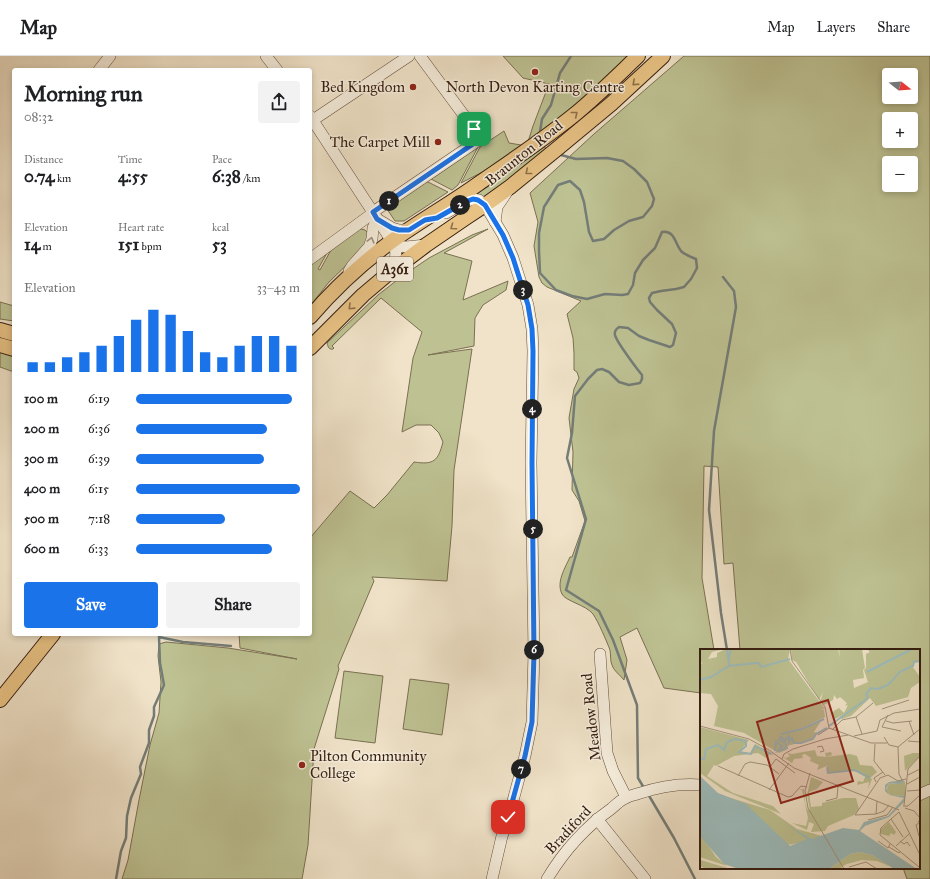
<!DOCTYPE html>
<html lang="en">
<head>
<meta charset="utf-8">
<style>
  :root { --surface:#fff; --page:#f2f2f2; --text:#202124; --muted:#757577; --line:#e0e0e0; --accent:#1a73e8 }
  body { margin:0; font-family:"IM FELL Great Primer",serif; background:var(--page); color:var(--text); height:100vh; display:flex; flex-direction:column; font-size:15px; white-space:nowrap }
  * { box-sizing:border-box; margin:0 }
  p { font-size:13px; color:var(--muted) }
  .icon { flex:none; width:22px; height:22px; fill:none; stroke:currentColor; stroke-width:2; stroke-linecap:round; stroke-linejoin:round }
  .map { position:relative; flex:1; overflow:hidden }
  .panel { position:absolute; left:12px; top:12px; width:300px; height:568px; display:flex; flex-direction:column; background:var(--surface); border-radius:4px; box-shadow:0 2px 6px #0003 }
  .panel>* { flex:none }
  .needle { width:26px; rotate:107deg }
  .tools { position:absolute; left:882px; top:12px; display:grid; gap:8px }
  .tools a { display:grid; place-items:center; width:36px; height:36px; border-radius:4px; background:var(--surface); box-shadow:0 2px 6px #0003; font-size:20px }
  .pin { position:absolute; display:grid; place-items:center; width:34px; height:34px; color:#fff; margin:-17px; border-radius:8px; box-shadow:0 2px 6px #0006 }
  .km { position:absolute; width:20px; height:20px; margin:-10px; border-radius:50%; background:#222; color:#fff; font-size:11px; line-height:20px; text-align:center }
  .round { display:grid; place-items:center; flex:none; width:42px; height:42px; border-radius:4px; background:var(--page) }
  .overview { display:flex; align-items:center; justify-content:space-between; height:68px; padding:0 12px }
  h1 { font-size:22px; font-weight:700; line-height:30px }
  .stats { display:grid; grid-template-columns:repeat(3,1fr); gap:6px; height:68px; padding:4px 12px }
  .stats div { display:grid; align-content:center }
  .stats b { font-size:17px; font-weight:700 }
  .stats small { font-size:11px; font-weight:400 }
  .stats p { font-size:11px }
  .chart { height:112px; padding:8px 12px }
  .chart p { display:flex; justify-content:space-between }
  .chart svg { width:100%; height:72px; margin-top:4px; stroke:var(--accent); stroke-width:6 }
  .cta { display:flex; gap:8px; margin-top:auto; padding:8px 12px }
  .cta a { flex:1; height:46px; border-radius:4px; background:var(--accent); color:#fff; font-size:16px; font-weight:700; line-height:46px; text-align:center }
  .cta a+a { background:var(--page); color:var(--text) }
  ul { padding:0 12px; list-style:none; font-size:13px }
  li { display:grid; grid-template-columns:64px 48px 1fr; align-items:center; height:30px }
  li i { height:10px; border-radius:5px; background:var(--accent) }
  header { display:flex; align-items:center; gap:24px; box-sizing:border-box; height:56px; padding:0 20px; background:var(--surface); border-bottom:1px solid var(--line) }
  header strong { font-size:19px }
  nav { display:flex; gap:22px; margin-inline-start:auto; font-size:14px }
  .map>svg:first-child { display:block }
  .green { fill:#bec293; stroke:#7a7052; fill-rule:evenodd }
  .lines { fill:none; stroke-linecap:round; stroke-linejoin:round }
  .stream { stroke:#747d78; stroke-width:2.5 }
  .minor-casing { stroke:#644f3e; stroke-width:12 }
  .major-casing { stroke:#361e10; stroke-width:16 }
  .minor { stroke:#f5eddc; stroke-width:11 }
  .major { stroke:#e8c284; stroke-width:14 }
  .oneway { stroke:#8f704a }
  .oneway2 { stroke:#9f9080 }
  .route-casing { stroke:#fff; stroke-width:8 }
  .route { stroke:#1a73e8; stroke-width:5 }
  .poi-dot { fill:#8f2418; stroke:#f5eddc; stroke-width:1.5 }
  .labels { text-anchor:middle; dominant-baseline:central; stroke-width:3; stroke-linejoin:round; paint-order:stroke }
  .shield { fill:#f5eddc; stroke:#6f5c4d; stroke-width:1 }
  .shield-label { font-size:14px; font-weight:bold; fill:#361e10 }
  .poi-label { font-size:15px; fill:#361e10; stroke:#f5eddc; text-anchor:end }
  .street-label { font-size:15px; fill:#361e10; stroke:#f5eddc }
  .inset-river { fill:none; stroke:#9dbdbe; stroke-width:2 }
  .inset-road { fill:none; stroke:#a6947f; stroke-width:1 }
  .view { fill:#8f2418; fill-opacity:0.15; stroke:#8f2418; stroke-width:2 }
  .inset-edge { fill:none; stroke:#361e10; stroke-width:2 }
</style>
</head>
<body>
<header>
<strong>Map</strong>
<nav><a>Map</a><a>Layers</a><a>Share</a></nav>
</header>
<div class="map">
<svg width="930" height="823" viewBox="0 0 930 823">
  <rect width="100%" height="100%" fill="#f0e3c9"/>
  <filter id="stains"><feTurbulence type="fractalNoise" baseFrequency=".005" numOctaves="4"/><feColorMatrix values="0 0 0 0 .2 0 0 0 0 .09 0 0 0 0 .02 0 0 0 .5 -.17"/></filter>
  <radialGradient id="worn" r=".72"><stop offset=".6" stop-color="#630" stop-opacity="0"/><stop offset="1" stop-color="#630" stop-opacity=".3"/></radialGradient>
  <!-- green -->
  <g class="green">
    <path d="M503 0H629L572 55 527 89 533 70 549 28 523 22Z"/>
    <path d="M684 0H930V730L919 735V594H740L733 507 724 508 718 411 704 410 702 522 714 594H701V637L664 632 637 572 620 581 627 604 624 624C620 619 614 615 612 609 610 605 611 599 610 594 607 586 598 565 593 558 586 549 565 545 562 538 556 526 565 512 570 501H572L585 465 579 445 572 434 573 396 569 362 574 333 579 322 577 316 574 314V297L573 282 567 258 581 245 547 231 542 227 539 221 534 190 538 166 530 137 594 78ZM889 19H911V41H889ZM889 63H911V85H889ZM889 107H911V129H889Z"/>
    <path d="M504 75 509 87 521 89 524 92 504 105 461 127 480 91Z"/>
    <path d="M542 89 548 94 487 142 473 137Z"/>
    <path d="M478 91 458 129 452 134 431 123Z"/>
    <path d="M423 126H428L448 136 404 165H395L387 153 388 151Z"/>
    <path d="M361 173 365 174 369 178 362 194 329 226 310 250V211L313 207 327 197 318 213 320 214 331 194 358 174Z"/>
    <path d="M488 173 444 197 472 205 463 244 508 225 506 234 483 249 475 262 474 290 428 299 472 293 454 414 452 470 447 525 372 521 374 525 338 610 339 613 314 693 308 789 302 823H122L128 804 139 744 150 689 159 657 161 626 158 600 159 588 166 586 228 592 297 603 240 592 239 578H310V482L350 435 374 452 387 439 414 406C434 409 438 405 443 386L439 377 431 369H416L402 376 413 302 422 276 381 242 332 290 334 292 333 293C329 294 328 291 327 287L378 239 401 221 429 202 472 179Z"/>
    <path d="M0 246 14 250V265L0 263Z"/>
    <path d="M0 292 14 297V316L0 311Z"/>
    <path d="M344 615 383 620 375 687 335 682Z"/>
    <path d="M410 623 449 628 442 679 403 673Z"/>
    <path d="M930 739V823H907L903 812H919V744Z"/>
  </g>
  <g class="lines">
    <!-- stream -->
    <g class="stream">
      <path d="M540 76 542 63 551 49 560 17 571 0"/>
      <path d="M561 99 576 103 607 102 623 105 634 113 647 126 654 143 652 150 643 161 629 165 614 174 604 183 593 185 589 176 584 146 580 134 570 125 558 129 544 151 539 177V195L540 217 556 234 572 240 587 243 605 238 622 239 628 238 633 229 635 217 643 204 655 192 662 176C675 174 675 188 681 195 685 199 691 201 696 203L697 212 691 223 684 231 676 233 661 235 652 237 649 242 650 246 657 254 672 268 676 277 673 289 670 291 649 284 639 280 628 272 619 271C616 273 614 275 615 279 616 285 637 313 642 319V323L640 327 629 329 619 326 609 316 602 313 597 314 588 323 575 340 572 377 567 402 586 463 566 534 599 555 613 584 637 649 638 722 644 732"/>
      <path d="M723 221 734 235 736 251 714 375 709 454 721 557 727 594"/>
      <path d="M648 738 674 782 695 823"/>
      <path d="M116 823 121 795 126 782 127 760 131 742 141 718 140 711 149 687V674L154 660V651L164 629 160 607 159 581 183 586 231 590"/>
    </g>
    <!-- minor casing -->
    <g class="minor-casing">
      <g id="minor">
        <path d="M266 0 277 14"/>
        <path d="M99 14 110 0"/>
        <path d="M310 60 395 190C397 201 395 207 390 216"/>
        <path d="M313 64 409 0"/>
        <path d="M446 157 465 146 473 143 479 144 485 149 503 179 513 202 528 249 532 273 533 295 531 407 534 597 532 666 525 700 507 767 502 780 492 823"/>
        <path d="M495 166 497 151 507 136"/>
        <path d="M395 190 406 191 426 189"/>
        <path d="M310 203 369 160 373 156 473 88 478 84 477 79 474 73 420 0"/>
        <path d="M349 215 352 210 369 191 372 183 373 172 377 163 392 172 399 174H409"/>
        <path d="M600 598 607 697 613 715 626 741"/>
        <path d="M919 739 930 734"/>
        <path d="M597 763 645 823"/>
        <path d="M547 823C564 795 584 772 611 753 616 749 620 744 626 742 629 740 634 739 637 738 658 731 679 727 701 729"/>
      </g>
    </g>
    <!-- major casing -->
    <g class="major-casing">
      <g id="major">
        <path d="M310 261C334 233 362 207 392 185 420 165 450 148 478 128 510 106 543 84 574 59 596 41 617 20 638 0"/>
        <path d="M0 274 14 278"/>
        <path d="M0 289 14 293"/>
        <path d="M310 292 363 239 389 217 426 189 467 161 485 149 510 131 558 92 611 48 663 0"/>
        <path d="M0 644 53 578"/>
      </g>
    </g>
    <!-- minor -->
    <use href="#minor" class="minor"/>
    <!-- major -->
    <use href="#major" class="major"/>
  </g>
  <!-- one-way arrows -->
  <defs><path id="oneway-chevron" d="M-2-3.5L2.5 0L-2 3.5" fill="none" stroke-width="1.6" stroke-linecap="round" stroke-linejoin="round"/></defs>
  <g class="oneway">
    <use href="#oneway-chevron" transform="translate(635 27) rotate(138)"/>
    <use href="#oneway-chevron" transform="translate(575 58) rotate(-39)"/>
    <use href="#oneway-chevron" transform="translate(528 116) rotate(141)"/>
    <use href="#oneway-chevron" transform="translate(453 171) rotate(145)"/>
    <use href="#oneway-chevron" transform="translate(351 251) rotate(136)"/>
  </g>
  <use class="oneway2" href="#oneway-chevron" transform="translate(371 184) rotate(-75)"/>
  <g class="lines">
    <!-- route casing -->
    <g class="route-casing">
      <path id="route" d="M474 73 477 79 478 84 473 88 373 156 377 163 392 172 399 174H409L425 164 437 162 465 146 473 143 478 144 485 149 503 179 513 202 528 249 532 273 533 295 532 407 534 597 532 666 525 700 508 761"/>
    </g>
    <!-- route -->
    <use href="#route" class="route"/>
  </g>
  <!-- markers -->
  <g class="poi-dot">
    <circle cx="535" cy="16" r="4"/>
    <circle cx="413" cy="31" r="4"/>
    <circle cx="438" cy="86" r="4"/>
    <circle cx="302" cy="709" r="4"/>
  </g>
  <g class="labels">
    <!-- shield labels -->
    <rect class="shield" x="377" y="201" width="36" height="24" rx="3"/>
    <g class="shield-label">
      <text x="395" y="213">A361</text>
    </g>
    <!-- poi labels -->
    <g class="poi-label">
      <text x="405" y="31">Bed Kingdom</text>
      <text x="535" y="31" text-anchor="middle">North Devon Karting Centre</text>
      <text x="430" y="86">The Carpet Mill</text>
      <text x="310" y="700" text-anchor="start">Pilton Community<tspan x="310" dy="17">College</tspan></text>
    </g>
    <!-- street labels -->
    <g class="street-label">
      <text transform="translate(524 97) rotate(-39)">Braunton Road</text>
      <text transform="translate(591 661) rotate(-96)">Meadow Road</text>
      <text transform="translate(568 774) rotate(-47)">Bradiford</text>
    </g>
  </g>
  <!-- overview -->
  <g transform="translate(700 593)">
    <rect width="220" height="220" fill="#f0e3c9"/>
    <path d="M0 0H24L12 3 8 10 17 8V4L26 0H90L88 10 125 60 121 61H124L125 68 98 81 121 72 114 83 118 84 113 90 87 97 86 101 79 104 44 84 14 77 18 57 11 45 0 44V15L3 14 0 13ZM91 0H138L140 9 139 0H162L165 19 163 21 164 29 153 31 154 39 168 33 164 21 166 19V5L170 3 167 0H211L177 19 213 0H220V12L214 13 212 17 220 28V33L211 39 208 48 176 57 170 49 151 67 142 70 140 68 154 60 135 70 132 65 134 62 139 59 144 64 148 56 145 57 147 54 140 48 153 40 137 50 134 46 133 51 124 56 120 52 121 50 123 43 119 51 96 13 92 11ZM0 78 49 91 39 103 50 104 55 95 75 106 69 105 68 110 58 104 34 107 16 117 14 116 7 127 33 144 73 157 81 165 25 142 0 124ZM115 101 117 107 126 108 125 104 131 103 132 106 126 108 150 105 157 107 160 116 172 117 177 123 170 129 172 130 168 140 169 133 157 136 158 132 163 133 166 126 163 124 148 121 128 124 127 117 117 121 119 116 110 112 111 109 105 105 102 106 103 109 94 110 92 114 98 118 83 108 86 109 90 107 87 104 92 105ZM213 104H220V107L205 122 204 107ZM0 128 18 145 70 161 97 180 122 187 112 190 142 180 122 190 87 196 47 158 46 160 21 152 0 133ZM111 128 123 133 117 140 109 143 111 158 122 157V154L143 149H156L159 160 154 166 128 177 125 182 111 183 114 175 109 173 107 181 92 174 106 177 108 169 102 141H98L104 140 105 154 107 160 110 161 107 146ZM205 133 206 147 190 146 186 142 189 134 197 135ZM189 173 196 183 194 186 191 184 189 187 181 185 180 181ZM0 184 16 208 27 217 0 208ZM160 203 172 206 189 217 177 212 162 211 147 215 141 218 143 220H129L150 205ZM0 211 31 220H6L0 217Z" fill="#bec293"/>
    <path d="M0 127 18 144 46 155 90 197 107 190 87 176 112 190 143 179 159 181 164 173 188 167 204 149 189 146 185 142V136L189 133 203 131 205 133 199 135 189 134 186 140 189 146 205 147V152L189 168 165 177 160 182 217 220H194L172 206 160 203 150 205 129 220H39L24 215 0 187Z" fill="#9dbdbe"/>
    <path class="inset-river" d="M27 0 29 16M28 12 31 0M167 23 212 0M0 31 11 28 29 17 56 14H59L61 18 90 10M129 77 168 49 166 45 171 39 178 40 188 36 201 22 213 17 214 13 220 12M81 85 102 80 124 70M75 102 76 93 82 97 78 102 87 99 85 93 79 91 81 88 85 91 89 87V93L92 89 94 94H101L113 90 116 85 127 79M0 110H4L6 100 18 96 24 101 27 93 35 90 46 92V97L39 103 51 105 55 97 71 105M127 118 128 124 155 121 170 129"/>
    <path class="inset-road" d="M90 0 92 12 125 58 129 79 171 94H187M182 60 209 51M156 68 162 85M186 72 193 74 212 72M209 72 214 86M0 77 49 90 69 101 94 119 199 161M182 78 201 82M182 78 188 66M132 81 142 71 156 68 173 54M118 86 129 79M154 87 177 82 180 71 194 64 220 60M184 88 189 96 198 98M208 92 220 93M175 95 174 112 185 126M117 98 122 97 124 102 120 103M198 98 199 125 202 131M198 98 220 80M82 110 84 105 93 100 125 90 148 86M18 117 88 148 92 147 101 137 107 138M70 118 76 110 95 124M110 124 105 142 108 159 144 220M208 126 220 120M38 127 45 115 50 113 67 116 79 125M176 133 174 129 183 123M207 135 220 128M69 141 89 114M207 142 220 141M126 152 137 149 138 137M189 156 184 162 176 165 155 166 180 129 188 126 198 132 206 130M204 156 208 120 220 107M203 157H208L220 146M205 159 214 162 220 169M199 163 181 179 180 186 219 218M199 163 220 206M176 165 177 152M191 170 203 188M168 171 187 166 193 158M218 172 220 173 216 176 219 187M178 192 188 199 190 195M200 192 204 195 207 193 210 197M196 197 209 185M189 198 199 204 201 202M149 218 166 213 177 220"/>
    <path class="view" d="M128 51 153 132 81 154 57 73Z"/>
    <rect width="220" height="220" class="inset-edge"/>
  </g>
  <rect width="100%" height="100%" filter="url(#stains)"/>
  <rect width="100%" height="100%" fill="url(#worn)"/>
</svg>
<div class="tools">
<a><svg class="needle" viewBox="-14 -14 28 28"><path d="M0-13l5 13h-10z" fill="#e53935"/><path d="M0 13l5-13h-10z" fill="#757577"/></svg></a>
<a>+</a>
<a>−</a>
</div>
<div class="pin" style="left:474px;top:73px;background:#1e9e55"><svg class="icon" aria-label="arrive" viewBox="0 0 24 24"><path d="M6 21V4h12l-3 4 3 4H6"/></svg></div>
<div class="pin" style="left:508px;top:761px;background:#d93025"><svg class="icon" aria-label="check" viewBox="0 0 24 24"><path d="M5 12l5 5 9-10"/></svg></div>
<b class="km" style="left:389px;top:145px">1</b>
<b class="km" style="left:460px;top:149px">2</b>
<b class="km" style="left:523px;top:234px">3</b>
<b class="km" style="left:532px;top:353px">4</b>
<b class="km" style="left:533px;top:473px">5</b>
<b class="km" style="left:534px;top:594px">6</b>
<b class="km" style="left:521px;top:713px">7</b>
<section class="panel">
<div class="overview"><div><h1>Morning run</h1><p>08:32</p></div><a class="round"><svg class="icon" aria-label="share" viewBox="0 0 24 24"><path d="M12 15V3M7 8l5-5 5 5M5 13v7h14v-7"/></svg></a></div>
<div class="stats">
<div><p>Distance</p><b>0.74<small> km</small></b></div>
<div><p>Time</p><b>4:55</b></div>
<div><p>Pace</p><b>6:38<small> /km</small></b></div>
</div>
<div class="stats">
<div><p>Elevation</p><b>14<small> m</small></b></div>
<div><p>Heart rate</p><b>151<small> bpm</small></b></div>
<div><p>kcal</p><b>53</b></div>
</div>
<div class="chart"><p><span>Elevation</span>33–43 m</p>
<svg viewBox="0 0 160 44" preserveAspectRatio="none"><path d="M5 44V38M15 44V38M25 44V35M35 44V32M45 44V28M55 44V22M65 44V12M75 44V6M85 44V9M95 44V19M105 44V32M115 44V35M125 44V28M135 44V22M145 44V22M155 44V28"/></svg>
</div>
<ul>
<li><b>100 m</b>6:19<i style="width:95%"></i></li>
<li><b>200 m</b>6:36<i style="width:80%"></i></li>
<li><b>300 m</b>6:39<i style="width:78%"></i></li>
<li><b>400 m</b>6:15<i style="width:100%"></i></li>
<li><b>500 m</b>7:18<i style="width:54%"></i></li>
<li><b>600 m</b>6:33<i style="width:83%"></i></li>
</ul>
<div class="cta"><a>Save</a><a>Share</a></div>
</section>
</div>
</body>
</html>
